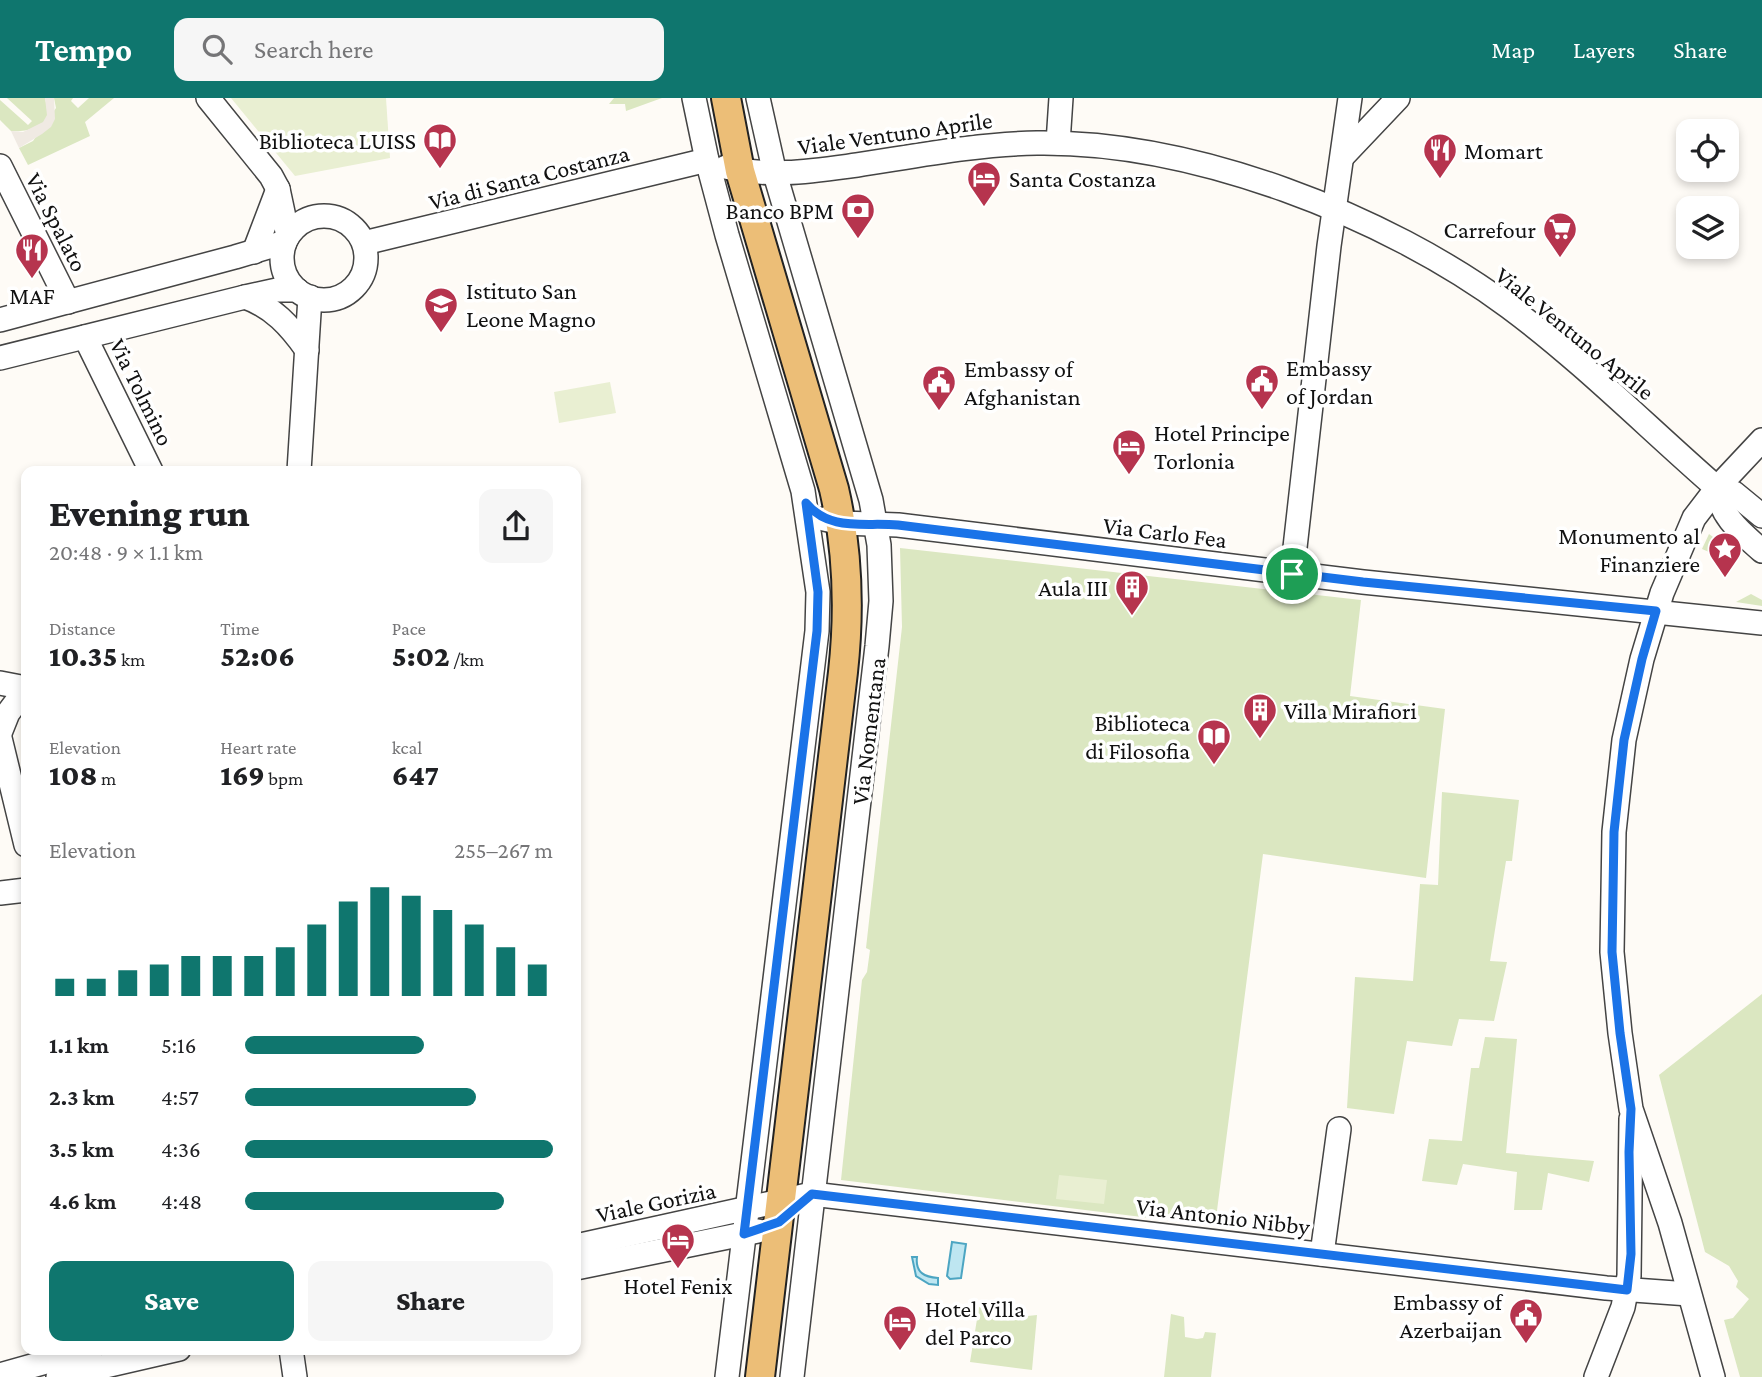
<!DOCTYPE html>
<html lang="en">
<head>
<meta charset="utf-8">
<style>
  :root { --surface:#fff; --page:#f6f6f6; --text:#202124; --muted:#757577; --accent:#0f766e }
  body { margin:0; font-family:"Crimson Pro",serif; background:var(--page); color:var(--text); height:100vh; display:flex; flex-direction:column; font-size:26px; white-space:nowrap }
  * { box-sizing:border-box; margin:0 }
  p { font-size:23px; color:var(--muted) }
  .icon { flex:none; width:38px; height:38px; fill:none; stroke:currentColor; stroke-width:2; stroke-linecap:round; stroke-linejoin:round }
  .map { position:relative; flex:1; overflow:hidden }
  .details { position:absolute; left:21px; top:368px; width:560px; height:889px; display:flex; flex-direction:column; background:var(--surface); border-radius:14px; box-shadow:0 4px 10px #0003 }
  .details>* { flex:none }
  .tools { position:absolute; left:1676px; top:21px; display:grid; gap:14px }
  .tools a { display:grid; place-items:center; width:63px; height:63px; border-radius:14px; background:var(--surface); box-shadow:0 4px 10px #0003; font-size:35px }
  .pin { position:absolute; display:grid; place-items:center; width:60px; height:60px; color:#fff; margin:-30px; border:4px solid #fff; border-radius:50%; box-shadow:0 2px 7px #0007 }
  .round { display:grid; place-items:center; flex:none; width:74px; height:74px; border-radius:14px; background:var(--page) }
  .summary { display:flex; align-items:center; justify-content:space-between; height:119px; padding:0 28px }
  h1 { font-size:38px; font-weight:800; line-height:52px }
  .metrics { display:grid; grid-template-columns:repeat(3,1fr); gap:10px; height:119px; padding:7px 28px }
  .metrics div { display:grid; align-content:center }
  .metrics b { font-size:30px; font-weight:800 }
  .metrics small { font-size:19px; font-weight:400 }
  .metrics p { font-size:19px }
  .chart { height:196px; padding:14px 28px }
  .chart p { display:flex; justify-content:space-between }
  .chart svg { width:100%; height:126px; margin-top:7px; stroke:var(--accent); stroke-width:6 }
  .button { display:flex; gap:14px; margin-top:auto; padding:14px 28px }
  .button a { flex:1; height:80px; border-radius:14px; background:var(--accent); color:#fff; font-size:28px; font-weight:800; line-height:80px; text-align:center }
  .button a+a { background:var(--page); color:var(--text) }
  ul { padding:0 28px; list-style:none; font-size:23px }
  li { display:grid; grid-template-columns:112px 84px 1fr; align-items:center; height:52px }
  li i { height:18px; border-radius:9px; background:var(--accent) }
  header { display:flex; align-items:center; gap:42px; box-sizing:border-box; height:98px; padding:0 35px; background:var(--accent); color:#fff }
  header strong { font-size:33px }
  nav { display:flex; gap:38px; margin-inline-start:auto; font-size:24px }
  .search { width:490px; height:63px; background:var(--page); display:flex; align-items:center; gap:18px; box-sizing:border-box; padding:0 24px; border-radius:14px; color:var(--muted); font-size:26px }
  .map>svg:first-child { display:block }
  .green { fill:#dbe7c1 }
  .pitch { fill:#e9efd2 }
  .plaza { fill:#f0eae3 }
  .water { fill:#bee6f1; stroke:#4ca5c2; stroke-width:2 }
  .lines { fill:none; stroke-linecap:round; stroke-linejoin:round }
  .minor-casing { stroke:#444; stroke-width:26 }
  .major-casing { stroke:#222; stroke-width:32 }
  .minor { stroke:#fff; stroke-width:23 }
  .major { stroke:#ecbe77; stroke-width:28 }
  .route-casing { stroke:#fff; stroke-width:14 }
  .route { stroke:#1a73e8; stroke-width:9 }
  .labels { text-anchor:middle; dominant-baseline:central; stroke-width:7; stroke-linejoin:round; paint-order:stroke }
  .street-label { font-size:24px; fill:#111; stroke:#fff }
  .poi-label { font-size:24px; fill:#111; stroke:#fff; text-anchor:start }
</style>
</head>
<body>
<header>
<strong>Tempo</strong>
<div class="search"><svg class="icon" aria-label="search" viewBox="0 0 24 24"><circle cx="10" cy="10" r="6"/><path d="M15 15l6 6"/></svg>Search here</div>
<nav><a>Map</a><a>Layers</a><a>Share</a></nav>
</header>
<div class="map">
<svg width="1762" height="1279" viewBox="0 0 1762 1279">
  <rect width="100%" height="100%" fill="#fefbf6"/>
  <!-- green -->
  <g class="green">
    <path d="M7 0H45C46 5 48 13 47 18 43 32 22 34 11 33L0 22V2L28 27 32 23Z"/>
    <path d="M54 0H73L71 3 78 10 89 0H114L85 24 90 38 28 67 19 50 33 43 56 10Z"/>
    <path d="M614 0H662L626 13 625 6H609Z"/>
    <path d="M1709 436 1725 448 1709 454 1702 451Z"/>
    <path d="M900 450 1361 502 1350 598 1445 611 1426 780 1263 756 1215 1128 841 1082 862 882 867 874 870 852 866 850 902 529Z"/>
    <path d="M1751 496 1762 502V508L1736 504Z"/>
    <path d="M1442 694 1519 702 1512 763H1506L1490 863 1507 864 1494 923 1459 921 1452 948 1407 943 1394 1016 1347 1010 1355 879 1413 883 1420 786 1438 787Z"/>
    <path d="M1762 896V1279H1740L1724 1222 1733 1220 1749 1201 1736 1189 1738 1183 1729 1168 1705 1154 1659 977Z"/>
    <path d="M1485 939 1517 941 1506 1055 1594 1063 1589 1084 1548 1075 1542 1112H1514L1517 1074 1463 1066 1457 1087 1422 1083 1429 1041 1462 1043 1471 970H1479Z"/>
    <path d="M979 1209 1010 1220 1037 1217 1032 1272 970 1264Z"/>
    <path d="M1171 1216 1184 1219 1185 1239 1197 1241 1203 1240 1205 1234 1216 1235 1211 1279H1164Z"/>
  </g>
  <!-- pitch -->
  <g class="pitch">
    <path d="M231 0H386L390 60 295 78Z"/>
    <path d="M610 284 616 315 559 325 554 294Z"/>
    <path d="M1059 1077 1107 1082 1104 1106 1056 1101Z"/>
  </g>
  <!-- plaza -->
  <path class="plaza" d="M45 0H54L55 21 51 29 42 36 19 50 11 33 23 34 43 24 47 17Z"/>
  <!-- water -->
  <g class="water">
    <path d="M952 1144 966 1146 961 1180 950 1181 947 1178Z"/>
    <path d="M912 1159H917C915 1175 925 1179 938 1180V1187L929 1186 916 1178Z"/>
  </g>
  <g class="lines">
    <!-- minor casing -->
    <g class="minor-casing">
      <g id="minor">
        <path d="M208 0 271 78 278 91 288 138"/>
        <path d="M694 0 707 62 727 137 803 393 818 494 817 533 727 1279"/>
        <path d="M758 0 775 76 871 402 879 447 881 503 877 548 792 1279"/>
        <path d="M1058 45 1061 0"/>
        <path d="M1343 58 1398 0"/>
        <path d="M0 68 68 204"/>
        <path d="M726 69C770 80 812 73 857 67 916 58 977 46 1037 45 1193 43 1385 117 1509 209 1583 264 1648 330 1717 390L1734 395 1762 418"/>
        <circle cx="324" cy="160" r="42"/>
        <path d="M364 145 707 62"/>
        <path d="M254 154 278 91"/>
        <path d="M245 199C273 209 290 228 307 252"/>
        <path d="M0 222 235 159 285 144"/>
        <path d="M85 239 151 373"/>
        <path d="M0 260 245 199 277 192H297"/>
        <path d="M299 373 310 199"/>
        <path d="M1717 390C1720 419 1742 435 1762 453"/>
        <path d="M824 421 842 425 898 427 1363 484 1762 525"/>
        <path d="M1292 476 1329 148 1350 0"/>
        <path d="M0 585 26 590"/>
        <path d="M0 635 8 615 26 591"/>
        <path d="M0 640 26 747"/>
        <path d="M0 795 26 792"/>
        <path d="M576 1148 812 1096 1606 1190 1689 1196"/>
        <path d="M1322 1156 1339 1031"/>
        <path d="M576 1170 758 1133"/>
        <path d="M291 1251 295 1279"/>
        <path d="M0 1277 92 1251"/>
        <path d="M58 1279 179 1251"/>
        <path d="M1596 1279 1623 1209 1629 1178 1631 1021"/>
        <path d="M1713 1279 1670 1125 1631 1011 1620 935 1612 854 1614 734 1624 642 1642 561 1662 495 1694 420 1717 390 1762 342"/>
      </g>
    </g>
    <!-- major casing -->
    <g class="major-casing">
      <path id="major" d="M726 0 740 73 834 391C848 452 850 511 843 574L760 1279"/>
    </g>
    <!-- minor -->
    <use href="#minor" class="minor"/>
    <!-- major -->
    <use href="#major" class="major"/>
  </g>
  <g class="lines">
    <!-- route casing -->
    <g class="route-casing">
      <path id="route" d="M806 405C830 434 864 424 898 427L1363 484 1656 513 1642 561 1624 642 1614 734 1612 854 1620 935 1631 1011 1629 1054 1631 1156 1627 1192 812 1096 779 1124 744 1136 817 533 818 494Z"/>
    </g>
    <!-- route -->
    <use href="#route" class="route"/>
  </g>
  <!-- icons -->
  <defs>
    <g id="library-pin" transform="scale(1.75)"><path d="M0 17L-7.5 6A9.5 9.5 0 1 1 7.5 6Z" fill="#b6344e" stroke="#fff"/><path d="M-6-4Q-3-5.5-.7-3.5V5Q-3 3-6 4ZM6-4Q3-5.5 .7-3.5V5Q3 3 6 4Z" fill="#fff"/></g>
    <g id="restaurant-pin" transform="scale(1.75)"><path d="M0 17L-7.5 6A9.5 9.5 0 1 1 7.5 6Z" fill="#b6344e" stroke="#fff"/><path d="M-5-6h1v4h1v-4h1v4h1v-4h1v5L-1.5 .5V6h-2V.5L-5-1ZM5-6V6H3V1.5H1.5Q1.5-4 5-6Z" fill="#fff"/></g>
    <g id="hotel-pin" transform="scale(1.75)"><path d="M0 17L-7.5 6A9.5 9.5 0 1 1 7.5 6Z" fill="#b6344e" stroke="#fff"/><path d="M-6-4.5h1.5V1H6V5H4.5V3h-9V5H-6ZM-4 0a1.8 1.8 0 1 1 3.6 0ZM.5 0V-2.5h3Q6-2.5 6 0Z" fill="#fff"/></g>
    <g id="bank-pin" transform="scale(1.75)"><path d="M0 17L-7.5 6A9.5 9.5 0 1 1 7.5 6Z" fill="#b6344e" stroke="#fff"/><path d="M-6-4H6V4H-6ZM0-2.3a2.3 2.3 0 1 0 0 4.6a2.3 2.3 0 1 0 0-4.6Z" fill="#fff"/></g>
    <g id="supermarket-pin" transform="scale(1.75)"><path d="M0 17L-7.5 6A9.5 9.5 0 1 1 7.5 6Z" fill="#b6344e" stroke="#fff"/><path d="M-6-5.5h2.5l.6 2H6L4.5 2H-2.5L-4.4-4H-6ZM-1.5 3.2a1.3 1.3 0 1 0 .1 0ZM3 3.2a1.3 1.3 0 1 0 .1 0Z" fill="#fff"/></g>
    <g id="school-pin" transform="scale(1.75)"><path d="M0 17L-7.5 6A9.5 9.5 0 1 1 7.5 6Z" fill="#b6344e" stroke="#fff"/><path d="M0-5L7-2L0 1L-7-2ZM-4 1L0 2.5L4 1V4Q0 6-4 4Z" fill="#fff"/></g>
    <g id="civic-pin" transform="scale(1.75)"><path d="M0 17L-7.5 6A9.5 9.5 0 1 1 7.5 6Z" fill="#b6344e" stroke="#fff"/><path d="M-.6-6.5H3V-4.5H.6V-3L4-1V1h2V6H-6V1h2V-1L-.6-3ZM-1.2 2.5V6h2.4V2.5Z" fill="#fff"/></g>
    <g id="sight-pin" transform="scale(1.75)"><path d="M0 17L-7.5 6A9.5 9.5 0 1 1 7.5 6Z" fill="#b6344e" stroke="#fff"/><path d="M0-6L1.8-2.2L6-1.7L2.9 1.2L3.7 5.4L0 3.3L-3.7 5.4L-2.9 1.2L-6-1.7L-1.8-2.2Z" fill="#fff"/></g>
    <g id="building-pin" transform="scale(1.75)"><path d="M0 17L-7.5 6A9.5 9.5 0 1 1 7.5 6Z" fill="#b6344e" stroke="#fff"/><path d="M-4-6H4V6H1V3H-1V6H-4ZM-2.5-4.3h1.7v1.8h-1.7ZM.8-4.3h1.7v1.8H.8ZM-2.5-1h1.7V.8h-1.7ZM.8-1h1.7V.8H.8Z" fill="#fff"/></g>
  </defs>
  <g fill-rule="evenodd">
    <use href="#library-pin" x="440" y="42"/>
    <use href="#restaurant-pin" x="1440" y="52"/>
    <use href="#hotel-pin" x="984" y="80"/>
    <use href="#bank-pin" x="858" y="112"/>
    <use href="#supermarket-pin" x="1560" y="131"/>
    <use href="#restaurant-pin" x="32" y="152"/>
    <use href="#school-pin" x="441" y="206"/>
    <use href="#civic-pin" x="1262" y="283"/>
    <use href="#civic-pin" x="939" y="284"/>
    <use href="#hotel-pin" x="1129" y="348"/>
    <use href="#sight-pin" x="1725" y="451"/>
    <use href="#building-pin" x="1132" y="489"/>
    <use href="#building-pin" x="1260" y="612"/>
    <use href="#library-pin" x="1214" y="638"/>
    <use href="#hotel-pin" x="678" y="1142"/>
    <use href="#civic-pin" x="1526" y="1217"/>
    <use href="#hotel-pin" x="900" y="1224"/>
  </g>
  <g class="labels">
    <!-- street labels -->
    <g class="street-label">
      <text transform="translate(895 35) rotate(-8)">Viale Ventuno Aprile</text>
      <text transform="translate(529 79) rotate(-14)">Via di Santa Costanza</text>
      <text transform="translate(57 124) rotate(63)">Via Spalato</text>
      <text transform="translate(1575 235) rotate(39)">Viale Ventuno Aprile</text>
      <text transform="translate(142 294) rotate(64)">Via Tolmino</text>
      <text transform="translate(1165 434) rotate(7)">Via Carlo Fea</text>
      <text transform="translate(868 633) rotate(-83)">Via Nomentana</text>
      <text transform="translate(656 1104) rotate(-12)">Viale Gorizia</text>
      <text transform="translate(1223 1118) rotate(7)">Via Antonio Nibby</text>
    </g>
    <!-- poi labels -->
    <g class="poi-label">
      <text x="416" y="42" text-anchor="end">Biblioteca LUISS</text>
      <text x="1464" y="52">Momart</text>
      <text x="1009" y="80">Santa Costanza</text>
      <text x="834" y="112" text-anchor="end">Banco BPM</text>
      <text x="1536" y="131" text-anchor="end">Carrefour</text>
      <text x="466" y="192">Istituto San<tspan x="466" dy="28">Leone Magno</tspan></text>
      <text x="32" y="197" text-anchor="middle">MAF</text>
      <text x="1286" y="269">Embassy<tspan x="1286" dy="28">of Jordan</tspan></text>
      <text x="964" y="270">Embassy of<tspan x="964" dy="28">Afghanistan</tspan></text>
      <text x="1154" y="334">Hotel Principe<tspan x="1154" dy="28">Torlonia</tspan></text>
      <text x="1700" y="437" text-anchor="end">Monumento al<tspan x="1700" dy="28">Finanziere</tspan></text>
      <text x="1108" y="489" text-anchor="end">Aula III</text>
      <text x="1284" y="612">Villa Mirafiori</text>
      <text x="1190" y="624" text-anchor="end">Biblioteca<tspan x="1190" dy="28">di Filosofia</tspan></text>
      <text x="678" y="1187" text-anchor="middle">Hotel Fenix</text>
      <text x="1502" y="1203" text-anchor="end">Embassy of<tspan x="1502" dy="28">Azerbaijan</tspan></text>
      <text x="925" y="1210">Hotel Villa<tspan x="925" dy="28">del Parco</tspan></text>
    </g>
  </g>
</svg>
<div class="tools">
<a><svg class="icon" aria-label="locate" viewBox="0 0 24 24"><circle cx="12" cy="12" r="6"/><path d="M12 2v4M12 18v4M2 12h4M18 12h4"/></svg></a>
<a><svg class="icon" aria-label="layers" viewBox="0 0 24 24"><path d="M12 4l9 5-9 5-9-5zM3 14l9 5 9-5"/></svg></a>
</div>
<div class="pin" style="left:1292px;top:476px;background:#1e9e55"><svg class="icon" aria-label="arrive" viewBox="0 0 24 24"><path d="M6 21V4h12l-3 4 3 4H6"/></svg></div>
<section class="details">
<div class="summary"><div><h1>Evening run</h1><p>20:48 · 9 × 1.1 km</p></div><a class="round"><svg class="icon" aria-label="share" viewBox="0 0 24 24"><path d="M12 15V3M7 8l5-5 5 5M5 13v7h14v-7"/></svg></a></div>
<div class="metrics">
<div><p>Distance</p><b>10.35<small> km</small></b></div>
<div><p>Time</p><b>52:06</b></div>
<div><p>Pace</p><b>5:02<small> /km</small></b></div>
</div>
<div class="metrics">
<div><p>Elevation</p><b>108<small> m</small></b></div>
<div><p>Heart rate</p><b>169<small> bpm</small></b></div>
<div><p>kcal</p><b>647</b></div>
</div>
<div class="chart"><p><span>Elevation</span>255–267 m</p>
<svg viewBox="0 0 160 44" preserveAspectRatio="none"><path d="M5 44V38M15 44V38M25 44V35M35 44V33M45 44V30M55 44V30M65 44V30M75 44V27M85 44V19M95 44V11M105 44V6M115 44V9M125 44V14M135 44V19M145 44V27M155 44V33"/></svg>
</div>
<ul>
<li><b>1.1 km</b>5:16<i style="width:58%"></i></li>
<li><b>2.3 km</b>4:57<i style="width:75%"></i></li>
<li><b>3.5 km</b>4:36<i style="width:100%"></i></li>
<li><b>4.6 km</b>4:48<i style="width:84%"></i></li>
</ul>
<div class="button"><a>Save</a><a>Share</a></div>
</section>
</div>
</body>
</html>
